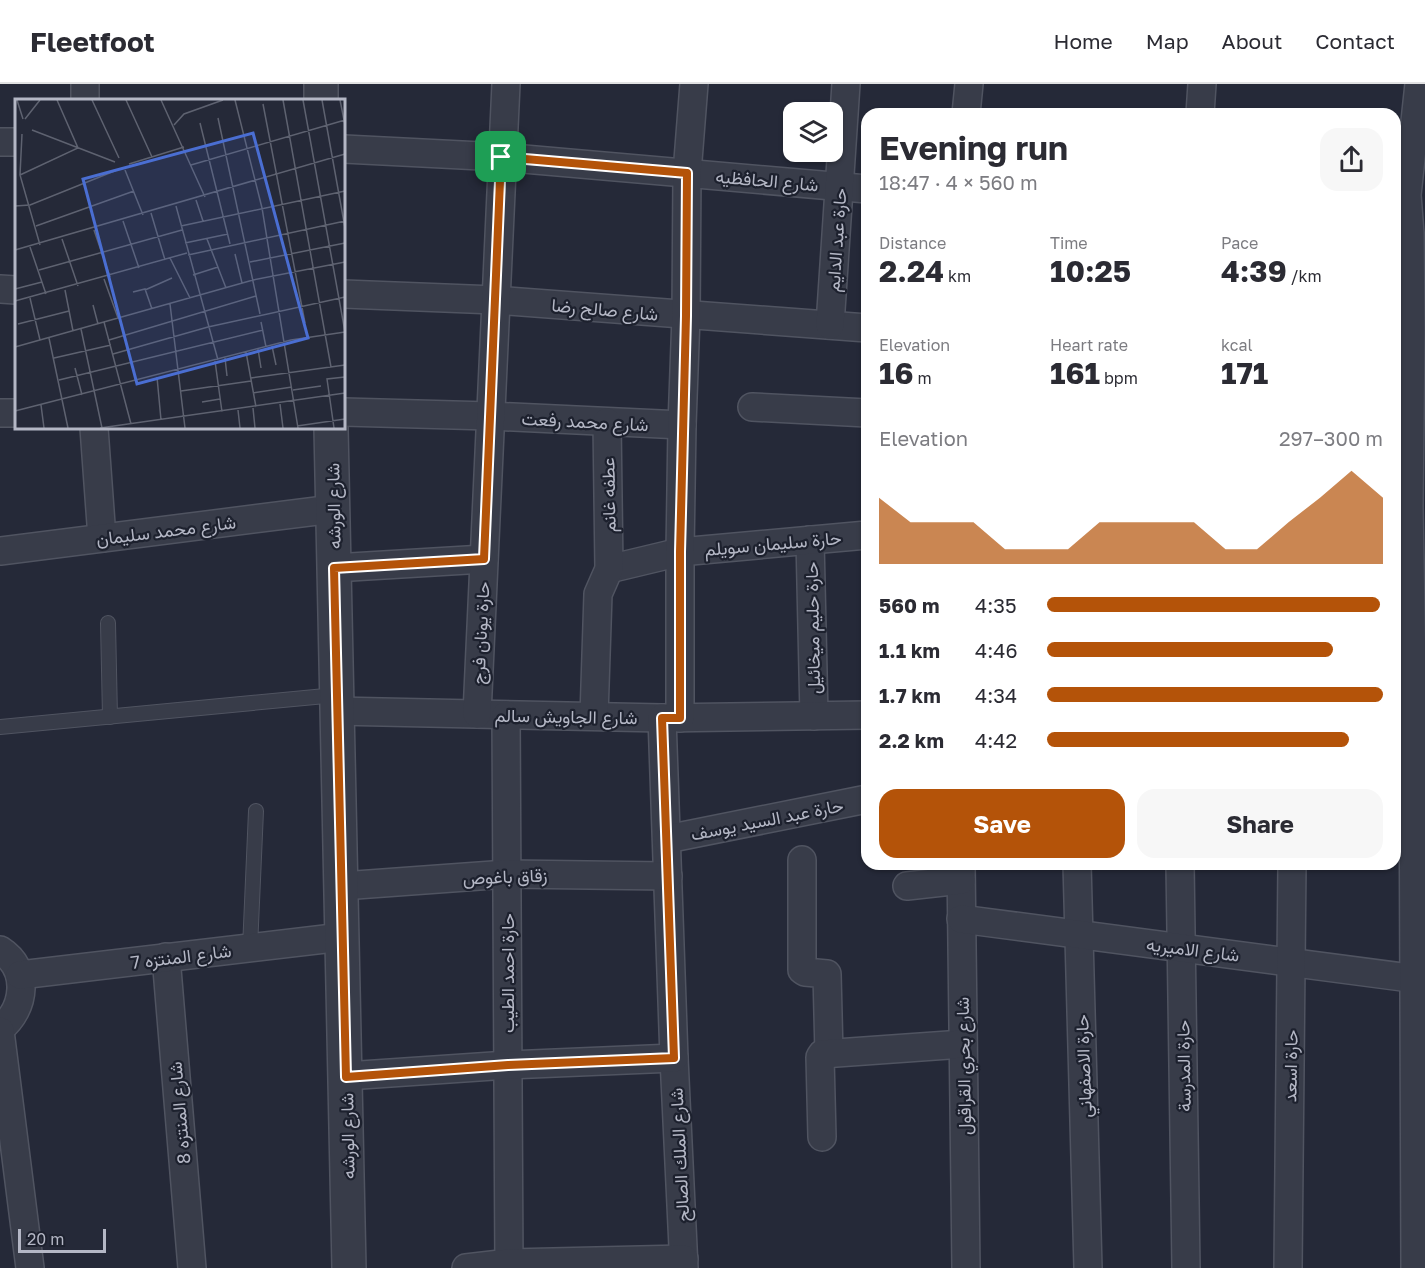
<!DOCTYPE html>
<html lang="en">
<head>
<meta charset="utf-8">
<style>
  :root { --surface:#fff; --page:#f7f7f7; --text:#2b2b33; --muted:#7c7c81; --line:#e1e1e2; --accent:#b45309 }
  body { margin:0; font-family:"Golos Text",Vazirmatn,sans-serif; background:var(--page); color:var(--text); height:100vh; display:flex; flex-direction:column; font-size:22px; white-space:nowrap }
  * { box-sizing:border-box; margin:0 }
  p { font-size:20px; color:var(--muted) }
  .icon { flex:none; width:33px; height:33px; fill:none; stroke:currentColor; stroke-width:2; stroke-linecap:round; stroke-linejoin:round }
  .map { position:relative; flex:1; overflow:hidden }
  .side { position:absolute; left:861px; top:24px; width:540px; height:762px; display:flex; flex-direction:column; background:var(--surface); border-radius:18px; box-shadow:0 2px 4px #0004 }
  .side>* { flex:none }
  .tools { position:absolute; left:783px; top:18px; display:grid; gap:12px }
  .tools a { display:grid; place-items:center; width:60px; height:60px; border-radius:12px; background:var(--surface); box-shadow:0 2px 4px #0004; font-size:30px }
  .scale { position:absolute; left:18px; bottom:15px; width:88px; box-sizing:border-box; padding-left:6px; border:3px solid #b4b7c5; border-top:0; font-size:16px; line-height:21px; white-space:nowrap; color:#b4b7c5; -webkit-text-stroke:4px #1d212e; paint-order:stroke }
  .pin { position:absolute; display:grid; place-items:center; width:51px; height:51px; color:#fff; margin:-26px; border-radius:12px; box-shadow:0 3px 9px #0006 }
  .round { display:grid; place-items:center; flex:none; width:63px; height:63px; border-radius:18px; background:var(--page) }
  .overview { display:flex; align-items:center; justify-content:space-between; height:102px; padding:0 18px }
  h1 { font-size:33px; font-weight:700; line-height:45px }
  .stats { display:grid; grid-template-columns:repeat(3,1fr); gap:9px; height:102px; padding:6px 18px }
  .stats div { display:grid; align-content:center }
  .stats b { font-size:30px; font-weight:700 }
  .stats small { font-size:16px; font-weight:400 }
  .stats p { font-size:16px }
  .chart { height:168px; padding:12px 18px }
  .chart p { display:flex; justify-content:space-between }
  .chart svg { width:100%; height:108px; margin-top:6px; fill:var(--accent); opacity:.7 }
  .button { display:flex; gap:12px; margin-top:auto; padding:12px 18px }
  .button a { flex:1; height:69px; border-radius:18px; background:var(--accent); color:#fff; font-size:24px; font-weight:700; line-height:69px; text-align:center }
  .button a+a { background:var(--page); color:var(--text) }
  ul { padding:0 18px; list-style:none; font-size:20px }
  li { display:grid; grid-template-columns:96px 72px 1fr; align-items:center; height:45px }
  li i { height:15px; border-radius:8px; background:var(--accent) }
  header { display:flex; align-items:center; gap:36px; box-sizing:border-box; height:84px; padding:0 30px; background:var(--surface); border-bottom:2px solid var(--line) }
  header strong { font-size:28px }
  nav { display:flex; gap:33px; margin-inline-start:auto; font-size:21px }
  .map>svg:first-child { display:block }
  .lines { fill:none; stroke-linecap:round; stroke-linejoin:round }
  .service-casing { stroke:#505461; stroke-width:16 }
  .minor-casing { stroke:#505461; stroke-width:30 }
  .tertiary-casing { stroke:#505461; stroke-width:36 }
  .service { stroke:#383c49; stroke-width:14 }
  .minor { stroke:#383c49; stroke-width:27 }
  .tertiary { stroke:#383c49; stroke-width:33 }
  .route-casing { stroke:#fff; stroke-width:12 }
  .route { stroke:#b45309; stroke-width:8 }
  .labels { text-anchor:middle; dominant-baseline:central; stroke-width:4.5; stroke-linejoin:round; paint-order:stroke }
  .street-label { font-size:18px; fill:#b4b7c5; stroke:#1d212e }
  .inset-road { fill:none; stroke:#5e6270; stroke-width:1.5 }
  .view { fill:#4a6ed2; fill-opacity:0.15; stroke:#4a6ed2; stroke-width:3 }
  .inset-edge { fill:none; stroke:#b4b7c5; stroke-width:3 }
</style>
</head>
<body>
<header>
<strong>Fleetfoot</strong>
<nav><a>Home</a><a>Map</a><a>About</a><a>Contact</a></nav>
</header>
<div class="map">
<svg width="1425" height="1184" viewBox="0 0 1425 1184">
  <rect width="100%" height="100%" fill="#252938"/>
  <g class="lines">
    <!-- service casing -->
    <g class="service-casing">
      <g id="service">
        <path d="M108 539 110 633"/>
        <path d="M0 643 336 611"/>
        <path d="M250 864 256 727"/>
      </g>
    </g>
    <!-- minor casing -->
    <g class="minor-casing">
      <g id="minor">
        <path d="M85 0V16"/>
        <path d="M966 30 969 0"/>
        <path d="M1200 30 1202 0"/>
        <path d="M0 58H16"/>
        <path d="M344 65 501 73 867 105"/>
        <path d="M0 205 16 206"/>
        <path d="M344 210 495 216 867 244"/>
        <path d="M830 241 846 0"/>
        <path d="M752 323 867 329"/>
        <path d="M344 328 490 332 682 341"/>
        <path d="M0 329H16"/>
        <path d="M94 344 102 454"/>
        <path d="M810 456 814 632"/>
        <path d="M0 467 333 425"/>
        <path d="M334 484 484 475"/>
        <path d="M609 485 680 468 867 451"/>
        <path d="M336 627 662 634 867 631"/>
        <path d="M477 630 506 0"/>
        <path d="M506 631 509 1184"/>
        <path d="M594 632 598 510 609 485 607 338"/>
        <path d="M662 634 674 974 684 1184"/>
        <path d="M680 634V468L682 341 686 232 687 89 694 0"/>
        <path d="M667 755 867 715"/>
        <path d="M802 776V886L805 888 827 890 829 970"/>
        <path d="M961 780 966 1184"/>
        <path d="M1077 780 1088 1184"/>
        <path d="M1180 780 1186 1184"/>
        <path d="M342 802 507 790 668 792"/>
        <path d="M907 802 961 796"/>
        <path d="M961 835 1425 896"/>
        <path d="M0 866C30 885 26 924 0 945"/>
        <path d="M166 873 192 1184"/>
        <path d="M20 891 342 853"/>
        <path d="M0 947 30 1184"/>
        <path d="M346 992 508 981 674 974"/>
        <path d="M822 1053 820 973 822 970 963 960"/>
        <path d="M466 1184 509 1179 684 1175"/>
        <path d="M1288 1184 1292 780"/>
        <path d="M1415 1184 1413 641 1409 422 1411 247 1410 149 1407 111 1419 0"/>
      </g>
    </g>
    <!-- tertiary casing -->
    <g class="tertiary-casing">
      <g id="tertiary">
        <path d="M321 0V16"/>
        <path d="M331 344 349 1184"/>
      </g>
    </g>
    <!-- service -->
    <use href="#service" class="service"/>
    <!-- minor -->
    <use href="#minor" class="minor"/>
    <!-- tertiary -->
    <use href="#tertiary" class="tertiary"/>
  </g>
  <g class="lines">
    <!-- route casing -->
    <g class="route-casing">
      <path id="route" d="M501 73 687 89 686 232 680 468V634H662L674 974 508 981 346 993 334 484 484 475Z"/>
    </g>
    <!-- route -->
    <use href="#route" class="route"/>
  </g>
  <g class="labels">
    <!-- street labels -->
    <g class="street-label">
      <text transform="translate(767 96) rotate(5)">شارع الحافظيه</text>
      <text transform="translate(836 156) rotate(-86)">حارة عبد الدايم</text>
      <text transform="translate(605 225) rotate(5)">شارع صالح رضا</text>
      <text transform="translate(585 337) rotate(3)">شارع محمد رفعت</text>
      <text transform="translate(608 411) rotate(-91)">عطفه غانم</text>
      <text transform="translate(333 422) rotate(-91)">شارع الورشه</text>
      <text transform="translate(166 446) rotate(-7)">شارع محمد سليمان</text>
      <text transform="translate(773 459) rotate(-5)">حارة سليمان سويلم</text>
      <text transform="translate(812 544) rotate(-91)">حارة حليم ميخائيل</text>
      <text transform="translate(480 549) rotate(-87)">حارة يونان فرج</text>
      <text transform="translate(566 632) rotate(1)">شارع الجاويش سالم</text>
      <text transform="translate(767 735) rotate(-11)">حارة عبد السيد يوسف</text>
      <text transform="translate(505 792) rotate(-2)">زقاق باغوص</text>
      <text transform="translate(1193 865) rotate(7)">شارع الاميريه</text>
      <text transform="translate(181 872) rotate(-7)">شارع المنتزه 7</text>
      <text transform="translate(507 889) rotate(-90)">حارة احمد الطيب</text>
      <text transform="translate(963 982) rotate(-91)">شارع بحري القراقول</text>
      <text transform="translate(1083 982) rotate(-92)">حارة الاصفهاني</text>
      <text transform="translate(1183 982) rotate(-91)">حارة المدرسة</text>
      <text transform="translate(1290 982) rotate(-89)">حارة اسعد</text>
      <text transform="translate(179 1029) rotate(-95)">شارع المنتزه 8</text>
      <text transform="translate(347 1052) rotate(-91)">شارع الورشه</text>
      <text transform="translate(679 1071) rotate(-93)">شارع الملك الصالح</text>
    </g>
  </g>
  <!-- overview -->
  <g transform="translate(15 15)">
    <rect width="330" height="330" fill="#252938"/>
    <path class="inset-road" d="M2 1 8 20M77 1 104 59M111 1 137 58M146 1 190 98M220 1 247 109 283 329M268 1 316 268M288 1 330 233M307 1 330 129M325 1 330 26M248 5 290 224M203 19 245 215M10 20 25 1M185 24 215 145M159 26 169 15 208 1M17 31 100 63M7 35 5 76 25 146M114 65 169 48M176 66 330 21M110 71 128 116M5 76 63 49 42 1M181 101 188 122M0 107 15 106 102 71M161 107 203 261M136 114 150 161M108 122 124 169M21 127 119 92M166 127 330 92M79 131 95 178M47 140 63 187M192 140 211 189M170 144 213 135M15 148 31 195M0 151 330 55M220 155 227 184M173 156 330 122M155 159 175 199M235 163 330 144M24 171 167 131M178 176 203 168M89 180 103 219M0 190 27 183M50 191 58 232M130 191 157 179M118 193 130 190 137 210M15 199 25 241M0 202 172 154M155 205 170 329M78 206 83 225M89 223 116 325M246 223 251 248M3 225 54 212M66 230 87 329M34 239 53 329M94 241 241 197M257 247 261 266M0 248 238 181 330 163M243 250 246 269M231 253 241 308M98 255 193 228 330 198M39 259 96 246M210 259 212 277M200 262 207 313M60 269 67 296M142 278 146 321M236 279 330 266M44 281 248 231M278 291 306 287M166 292 236 282M238 294 277 288M187 303 205 300M265 305 268 329M26 306 29 329M238 309 240 329M223 311 225 329M0 312 276 241 330 233M282 327 330 320M85 329 330 294M319 329 312 280 330 278"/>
    <path class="view" d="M238 34 293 239 122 285 68 80Z"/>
    <rect width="330" height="330" class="inset-edge"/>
  </g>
</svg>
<div class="tools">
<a><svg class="icon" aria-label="layers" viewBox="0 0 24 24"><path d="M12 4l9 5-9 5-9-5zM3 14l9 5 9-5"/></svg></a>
</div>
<div class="scale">20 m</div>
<div class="pin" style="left:501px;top:73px;background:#1e9e55"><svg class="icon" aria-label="arrive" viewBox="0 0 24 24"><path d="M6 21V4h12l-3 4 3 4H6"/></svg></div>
<section class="side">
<div class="overview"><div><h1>Evening run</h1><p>18:47 · 4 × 560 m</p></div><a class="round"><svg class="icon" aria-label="share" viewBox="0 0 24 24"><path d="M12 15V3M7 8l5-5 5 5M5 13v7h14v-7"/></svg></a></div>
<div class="stats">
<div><p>Distance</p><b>2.24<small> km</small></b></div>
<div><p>Time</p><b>10:25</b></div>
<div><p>Pace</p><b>4:39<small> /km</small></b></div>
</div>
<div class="stats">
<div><p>Elevation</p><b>16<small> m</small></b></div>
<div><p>Heart rate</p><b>161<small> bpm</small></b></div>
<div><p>kcal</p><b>171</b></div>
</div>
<div class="chart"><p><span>Elevation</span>297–300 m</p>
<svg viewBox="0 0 160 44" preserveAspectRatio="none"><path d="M0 44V17L10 27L20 27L30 27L40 38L50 38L60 38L70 27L80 27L90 27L100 27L110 38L120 38L130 27L140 17L150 6L160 17V44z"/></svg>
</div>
<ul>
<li><b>560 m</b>4:35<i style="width:99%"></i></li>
<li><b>1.1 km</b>4:46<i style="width:85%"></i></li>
<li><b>1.7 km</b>4:34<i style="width:100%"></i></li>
<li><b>2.2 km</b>4:42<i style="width:90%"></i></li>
</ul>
<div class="button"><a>Save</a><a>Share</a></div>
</section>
</div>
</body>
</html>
